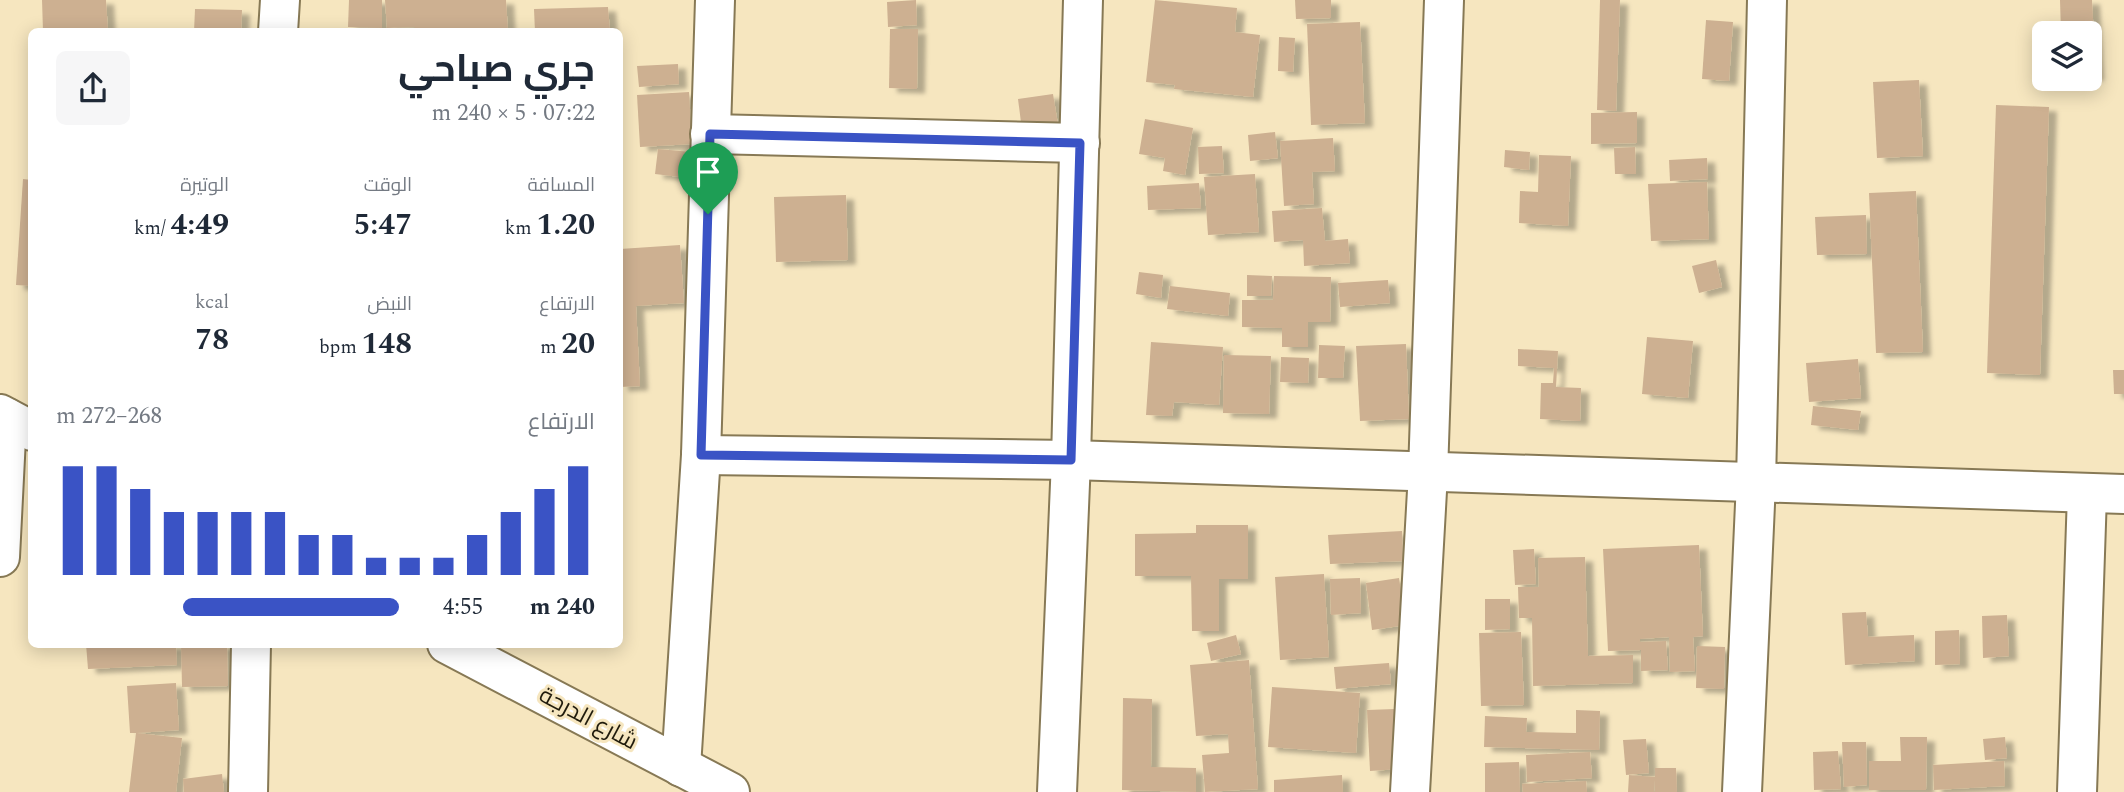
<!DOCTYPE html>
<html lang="ar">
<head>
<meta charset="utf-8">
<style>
  :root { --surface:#fff; --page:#f6f6f7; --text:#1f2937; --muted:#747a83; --accent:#3a53c5 }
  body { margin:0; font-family:Spectral,Cairo,serif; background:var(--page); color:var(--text); direction:rtl; height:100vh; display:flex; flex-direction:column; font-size:26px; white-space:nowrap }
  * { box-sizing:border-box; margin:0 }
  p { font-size:23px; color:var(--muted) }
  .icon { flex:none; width:38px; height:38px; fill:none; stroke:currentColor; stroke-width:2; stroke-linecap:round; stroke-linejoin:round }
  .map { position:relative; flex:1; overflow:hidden; direction:ltr }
  .drawer { position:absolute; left:28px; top:28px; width:595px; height:620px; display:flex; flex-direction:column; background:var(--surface); border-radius:10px; box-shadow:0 4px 18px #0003; direction:rtl }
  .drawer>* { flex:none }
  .controls { position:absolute; left:2032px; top:21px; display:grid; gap:14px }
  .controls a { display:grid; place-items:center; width:70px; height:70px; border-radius:10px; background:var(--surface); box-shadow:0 4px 18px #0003; font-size:35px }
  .pin { position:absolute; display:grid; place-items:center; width:60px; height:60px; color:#fff; margin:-72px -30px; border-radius:50% 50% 50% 0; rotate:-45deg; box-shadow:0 0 7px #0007 }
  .pin .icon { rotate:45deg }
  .round { display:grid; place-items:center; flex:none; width:74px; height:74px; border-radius:10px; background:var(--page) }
  .head { display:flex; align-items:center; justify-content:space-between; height:119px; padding:0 28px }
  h1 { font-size:38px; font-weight:700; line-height:52px }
  .metrics { display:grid; grid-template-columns:repeat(3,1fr); gap:10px; height:119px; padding:7px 28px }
  .metrics div { display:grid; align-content:center }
  .metrics b { font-size:30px; font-weight:700 }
  .metrics small { font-size:19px; font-weight:400 }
  .metrics p { font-size:19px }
  .chart { height:196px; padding:14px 28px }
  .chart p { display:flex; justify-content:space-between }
  .chart svg { width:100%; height:126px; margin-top:7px; stroke:var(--accent); stroke-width:6 }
  ul { padding:0 28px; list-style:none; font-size:23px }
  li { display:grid; grid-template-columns:112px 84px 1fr; align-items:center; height:52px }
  li i { height:18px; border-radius:9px; background:var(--accent) }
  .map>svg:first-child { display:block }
  .building { fill:#cdb091; filter:url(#shadow) }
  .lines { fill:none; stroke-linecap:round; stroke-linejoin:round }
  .street-casing { stroke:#877955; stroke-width:42 }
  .secondary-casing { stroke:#877955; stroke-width:42 }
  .street { stroke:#fff; stroke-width:38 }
  .secondary { stroke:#fff; stroke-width:38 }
  .route-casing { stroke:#fff; stroke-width:14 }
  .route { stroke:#3a53c5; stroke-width:9 }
  .labels { text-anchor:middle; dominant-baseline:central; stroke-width:6; stroke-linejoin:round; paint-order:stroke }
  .street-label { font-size:23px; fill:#201b0c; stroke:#f6e6bf }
</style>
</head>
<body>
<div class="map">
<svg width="2124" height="792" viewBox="0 0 2124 792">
  <defs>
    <filter id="shadow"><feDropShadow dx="8" dy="4.5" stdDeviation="2" flood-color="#0004"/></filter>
  </defs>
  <rect width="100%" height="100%" fill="#f6e6bf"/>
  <!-- building -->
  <g class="building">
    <path d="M42 0H106L108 32H43Z"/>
    <path d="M349 0H382V28L348 27Z"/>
    <path d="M385 0H506L508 32H415V27L387 28Z"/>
    <path d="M916 0 917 25 888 27 887 2Z"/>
    <path d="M1155 0 1237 8 1235 32 1260 35 1253 97 1174 89 1175 85 1146 82Z"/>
    <path d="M1295 0H1331V18L1296 19Z"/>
    <path d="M1600 0H1620L1616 111 1597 110Z"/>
    <path d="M2060 0H2092L2096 76 2090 77V33H2061Z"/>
    <path d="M608 7 610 32H535L534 9Z"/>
    <path d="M195 9 242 10 241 32H194Z"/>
    <path d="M1706 20 1733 22 1729 81 1702 79Z"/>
    <path d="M1360 22 1365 123 1311 125 1307 24Z"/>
    <path d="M890 29H918L917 89 889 88Z"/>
    <path d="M1279 37 1295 38 1293 72 1278 71Z"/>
    <path d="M678 64 679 84 639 87 637 66Z"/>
    <path d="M1919 80 1923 156 1877 158 1873 82Z"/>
    <path d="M689 92 692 144 640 147 637 95Z"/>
    <path d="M1053 94 1058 125 1022 130 1018 99Z"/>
    <path d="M1996 105 2049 107 2040 375 1987 373Z"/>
    <path d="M1637 112V143L1591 144V113Z"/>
    <path d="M1145 119 1193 128 1185 175 1163 171 1165 158 1139 154Z"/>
    <path d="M1275 132 1278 158 1250 161 1248 135Z"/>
    <path d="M1333 138 1335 171 1312 172 1314 204 1284 206 1280 141Z"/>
    <path d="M1222 146 1224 173 1199 174 1198 147Z"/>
    <path d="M1635 147 1636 174H1615L1614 148Z"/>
    <path d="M658 149 692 152 689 178 655 174Z"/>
    <path d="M1505 150 1530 152 1529 170 1504 167Z"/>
    <path d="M1539 155 1571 156 1568 226 1519 223 1520 191 1538 192Z"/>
    <path d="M1707 158 1708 179 1670 181 1669 160Z"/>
    <path d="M1255 174 1259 232 1208 235 1204 177Z"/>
    <path d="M23 179 32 180V286L16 285Z"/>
    <path d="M1707 182 1709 239 1651 241 1648 184Z"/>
    <path d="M1199 183 1201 208 1148 210 1147 186Z"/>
    <path d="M1916 191 1923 352 1876 353 1869 193Z"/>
    <path d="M846 195 848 260 776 262 774 197Z"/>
    <path d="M1322 208 1325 241 1348 239 1350 263 1304 266 1303 240 1274 242 1272 211Z"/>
    <path d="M1866 215 1867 254 1817 255 1815 217Z"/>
    <path d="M680 245 684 303 636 306 640 386 620 387V249Z"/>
    <path d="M1716 260 1722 287 1699 293 1692 266Z"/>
    <path d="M1139 272 1163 275 1161 298 1136 294Z"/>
    <path d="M1247 275 1272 276 1271 296H1247Z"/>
    <path d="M1274 276 1331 277 1330 322H1308V347H1282V328L1242 327V300H1273Z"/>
    <path d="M1388 280 1390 303 1340 307 1338 283Z"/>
    <path d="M1170 286 1230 293 1228 316 1167 309Z"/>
    <path d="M1647 337 1693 341 1688 398 1642 394Z"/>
    <path d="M1151 342 1223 347 1219 405 1174 402 1172 416 1146 415Z"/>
    <path d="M1406 344 1409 419 1360 421 1356 346Z"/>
    <path d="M1319 345 1345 346 1343 378H1318Z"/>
    <path d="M1518 349 1558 351 1556 387 1581 388 1580 421 1540 419 1541 383H1553L1554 368 1518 366Z"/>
    <path d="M1224 355 1271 356 1269 414 1223 413Z"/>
    <path d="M1281 357 1309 358 1308 383 1280 382Z"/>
    <path d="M1858 359 1861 398 1809 402 1806 363Z"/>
    <path d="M2113 370H2124V394H2114Z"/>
    <path d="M1813 406 1861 411 1858 430 1811 425Z"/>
    <path d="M1196 525H1248V579H1219V631H1192L1191 576H1135V534L1196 533Z"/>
    <path d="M1402 531 1403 561 1330 564 1328 535Z"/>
    <path d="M1699 545 1703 636 1693 637 1695 671 1670 672 1669 637 1640 639V642L1666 641 1668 670 1641 671V650L1608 651 1603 549Z"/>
    <path d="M1534 549 1536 584 1515 585 1513 550Z"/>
    <path d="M1585 557 1588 656 1633 655V683L1533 686 1532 618H1519L1518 587H1539L1538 558Z"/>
    <path d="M1324 574 1329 657 1280 660 1275 577Z"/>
    <path d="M1360 578 1361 613 1331 615 1330 579Z"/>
    <path d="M1399 578 1406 625 1372 630 1366 583Z"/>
    <path d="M1485 599H1510V629L1485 630Z"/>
    <path d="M1866 612 1868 637 1914 635 1915 661 1845 665 1842 613Z"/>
    <path d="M2007 615 2009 656 1983 658 1982 616Z"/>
    <path d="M1959 630 1960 664 1935 665V631Z"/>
    <path d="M1521 632 1524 705 1481 706 1479 633Z"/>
    <path d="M1236 635 1241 654 1211 661 1207 643Z"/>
    <path d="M86 644H176L177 665 88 669Z"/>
    <path d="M181 644H227L228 686 182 687Z"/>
    <path d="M1697 646 1725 647 1724 689 1696 688Z"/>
    <path d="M1249 660 1258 789 1205 792 1202 755 1229 753 1228 734 1196 736 1190 665Z"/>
    <path d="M1389 663 1391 684 1336 689 1334 667Z"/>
    <path d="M176 683 179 730 137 733 182 738 176 792H129L136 733H130L127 686Z"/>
    <path d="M1272 687 1360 693 1356 753 1268 747Z"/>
    <path d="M1123 698 1152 699 1151 767 1196 768V792L1122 790Z"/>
    <path d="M1395 709 1399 769 1370 771 1367 710Z"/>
    <path d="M1576 710 1600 711 1599 750 1484 747 1485 716 1527 718 1526 732 1576 733Z"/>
    <path d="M1900 737H1927L1926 790H1869V761H1901Z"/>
    <path d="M2005 737 2007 758 1985 760 1983 739Z"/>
    <path d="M1646 739 1649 773 1626 775 1623 740Z"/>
    <path d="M1842 742H1866L1867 785 1844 787Z"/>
    <path d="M1838 751 1841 789 1814 790 1813 752Z"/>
    <path d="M1590 752 1592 778 1527 782 1526 755Z"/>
    <path d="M2004 761 2005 786 1934 790 1933 765Z"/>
    <path d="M1519 762 1520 792H1485V763Z"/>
    <path d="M1655 768H1676L1677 792H1655V780L1654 792H1628L1629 775 1655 777Z"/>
    <path d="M222 774 224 792H184L183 779Z"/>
    <path d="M1342 775 1343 792H1274V780Z"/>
    <path d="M1586 781 1587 792H1523L1522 784Z"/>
  </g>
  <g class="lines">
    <!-- street casing -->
    <g class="street-casing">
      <g id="street">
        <path d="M278 32 280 0"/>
        <path d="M710 134 1080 143"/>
        <path d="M701 455 1071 460 2124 494"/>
        <path d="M0 557 7 418"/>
        <path d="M681 767 701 455 715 0"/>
        <path d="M248 792 251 644"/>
        <path d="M1057 792 1071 460 1083 0"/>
        <path d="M1410 792 1428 473 1444 0"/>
        <path d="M1742 792 1756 482 1767 0"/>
        <path d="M2077 792 2087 494"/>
      </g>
    </g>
    <!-- secondary casing -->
    <g class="secondary-casing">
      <g id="secondary">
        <path d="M0 414 32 431"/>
        <path d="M447 644 730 792"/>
      </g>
    </g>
    <!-- street -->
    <use href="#street" class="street"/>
    <!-- secondary -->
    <use href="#secondary" class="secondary"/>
  </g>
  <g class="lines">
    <!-- route casing -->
    <g class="route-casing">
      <path id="route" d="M710 134 1080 143 1071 460 701 455Z"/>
    </g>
    <!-- route -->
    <use href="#route" class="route"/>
  </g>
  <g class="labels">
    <!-- street labels -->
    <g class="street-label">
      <text transform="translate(588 719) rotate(28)">شارع الدرجة</text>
    </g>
  </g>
</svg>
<div class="controls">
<a><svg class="icon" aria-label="layers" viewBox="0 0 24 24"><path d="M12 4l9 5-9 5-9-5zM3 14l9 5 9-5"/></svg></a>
</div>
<div class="pin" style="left:708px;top:214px;background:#1e9e55"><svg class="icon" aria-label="arrive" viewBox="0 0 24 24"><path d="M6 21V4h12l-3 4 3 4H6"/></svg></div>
<section class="drawer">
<div class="head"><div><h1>جري صباحي</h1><p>07:22 · 5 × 240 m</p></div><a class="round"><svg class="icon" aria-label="share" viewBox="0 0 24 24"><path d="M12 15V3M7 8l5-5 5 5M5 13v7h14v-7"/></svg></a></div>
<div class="metrics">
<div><p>المسافة</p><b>1.20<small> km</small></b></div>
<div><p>الوقت</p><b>5:47</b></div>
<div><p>الوتيرة</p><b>4:49<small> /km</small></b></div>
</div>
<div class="metrics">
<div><p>الارتفاع</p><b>20<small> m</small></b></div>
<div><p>النبض</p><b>148<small> bpm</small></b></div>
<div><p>kcal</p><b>78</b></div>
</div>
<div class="chart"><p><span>الارتفاع</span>268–272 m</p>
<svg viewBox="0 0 160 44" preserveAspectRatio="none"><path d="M5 44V6M15 44V6M25 44V14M35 44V22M45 44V22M55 44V22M65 44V22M75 44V30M85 44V30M95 44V38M105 44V38M115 44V38M125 44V30M135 44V22M145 44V14M155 44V6"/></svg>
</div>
<ul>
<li><b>240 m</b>4:55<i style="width:63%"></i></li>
</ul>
</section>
</div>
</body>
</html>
